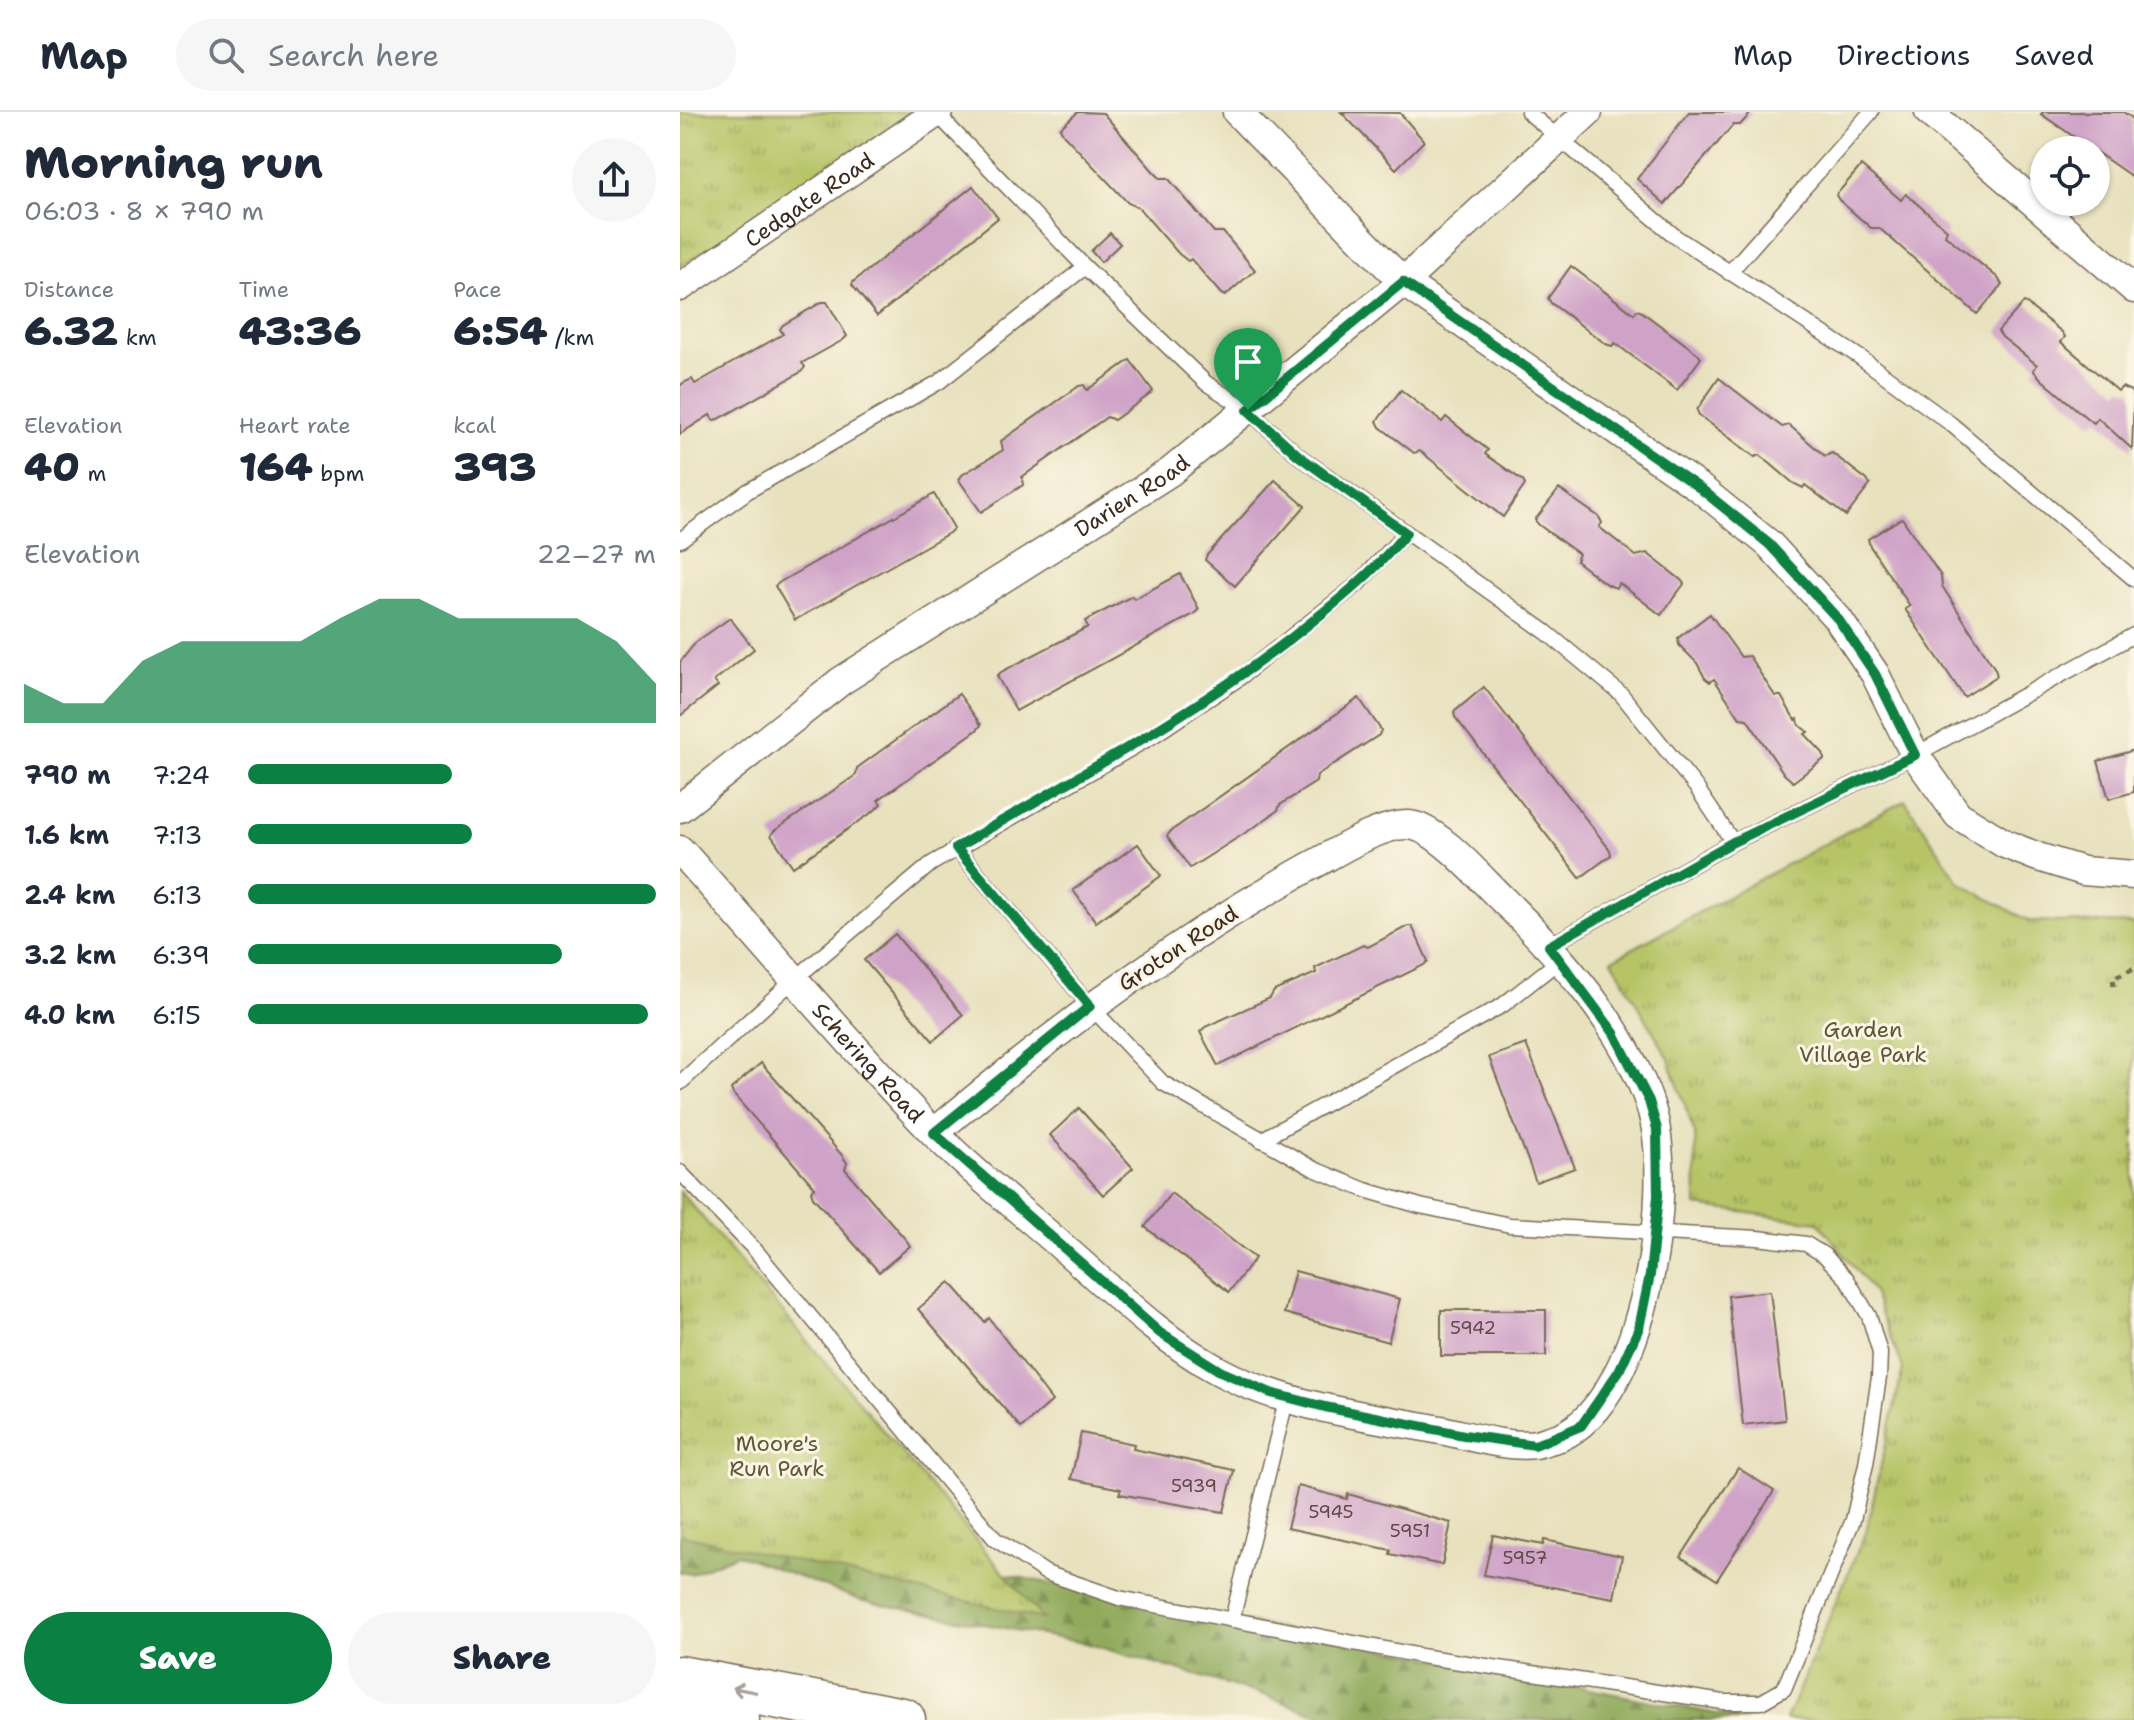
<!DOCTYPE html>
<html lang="en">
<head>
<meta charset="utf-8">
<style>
  :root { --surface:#fff; --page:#f6f6f7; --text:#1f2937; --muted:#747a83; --line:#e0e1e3; --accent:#0b8043 }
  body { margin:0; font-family:"Shantell Sans",sans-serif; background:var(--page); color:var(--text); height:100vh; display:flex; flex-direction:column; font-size:30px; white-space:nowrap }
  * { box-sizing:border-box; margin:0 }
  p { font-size:26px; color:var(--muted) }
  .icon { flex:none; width:44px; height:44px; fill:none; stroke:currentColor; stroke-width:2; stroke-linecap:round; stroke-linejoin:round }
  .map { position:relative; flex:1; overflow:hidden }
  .panel { display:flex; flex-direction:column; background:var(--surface); width:680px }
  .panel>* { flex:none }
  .controls { position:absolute; left:1350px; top:24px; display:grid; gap:16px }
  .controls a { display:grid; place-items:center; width:80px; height:80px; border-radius:50%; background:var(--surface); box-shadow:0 2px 6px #0004; font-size:40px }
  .pin { position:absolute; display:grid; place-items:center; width:68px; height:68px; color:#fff; margin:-82px -34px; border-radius:50% 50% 50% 0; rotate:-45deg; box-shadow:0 0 8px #0007 }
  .pin .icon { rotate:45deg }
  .round { display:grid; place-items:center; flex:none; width:84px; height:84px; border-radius:42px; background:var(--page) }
  .head { display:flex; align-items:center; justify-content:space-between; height:136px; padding:0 24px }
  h1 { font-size:44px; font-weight:800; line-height:60px }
  .figures { display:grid; grid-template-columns:repeat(3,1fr); gap:12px; height:136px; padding:8px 24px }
  .figures div { display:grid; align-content:center }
  .figures b { font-size:40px; font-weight:800 }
  .figures small { font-size:22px; font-weight:400 }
  .figures p { font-size:22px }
  .chart { height:224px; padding:16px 24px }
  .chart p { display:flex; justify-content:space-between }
  .chart svg { width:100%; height:144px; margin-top:8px; fill:var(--accent); opacity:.7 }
  .action { display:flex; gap:16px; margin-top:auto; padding:16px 24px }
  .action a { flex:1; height:92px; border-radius:48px; background:var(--accent); color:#fff; font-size:32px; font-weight:800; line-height:92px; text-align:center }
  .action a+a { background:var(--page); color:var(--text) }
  ul { padding:0 24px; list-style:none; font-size:26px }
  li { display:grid; grid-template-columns:128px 96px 1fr; align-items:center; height:60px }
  li i { height:20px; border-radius:10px; background:var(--accent) }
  header { display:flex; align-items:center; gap:48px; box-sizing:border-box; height:112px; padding:0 40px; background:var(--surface); border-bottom:2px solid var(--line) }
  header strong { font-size:38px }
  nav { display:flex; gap:44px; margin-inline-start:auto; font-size:28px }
  .search { width:560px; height:72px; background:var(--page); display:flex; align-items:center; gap:20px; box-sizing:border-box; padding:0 28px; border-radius:44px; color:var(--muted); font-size:30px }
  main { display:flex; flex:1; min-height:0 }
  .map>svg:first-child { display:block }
  .forest { fill:url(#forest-firs); stroke:#666a3c; stroke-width:2 }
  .park { fill:url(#park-tufts); stroke:#787742; stroke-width:2 }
  .building { fill:#cfa2c8 }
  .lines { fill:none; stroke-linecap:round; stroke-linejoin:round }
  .lane-casing { stroke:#776a56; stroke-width:17 }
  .street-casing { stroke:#776a56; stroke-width:31 }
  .highway-casing { stroke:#776a56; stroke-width:47 }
  .path { stroke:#776a56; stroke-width:5; stroke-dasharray:6 6; stroke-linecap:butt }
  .lane { stroke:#fff; stroke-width:14 }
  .street { stroke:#fff; stroke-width:28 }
  .highway { stroke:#fff; stroke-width:44 }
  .oneway { stroke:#a79f9a }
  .route-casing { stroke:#fff; stroke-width:16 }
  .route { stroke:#0b8043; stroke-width:10 }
  .labels { text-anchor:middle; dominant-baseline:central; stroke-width:6; stroke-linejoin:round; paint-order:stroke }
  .number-label { font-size:18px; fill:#604848 }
  .street-label { font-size:22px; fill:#3b2a1e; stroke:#fcf5e5 }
  .park-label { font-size:22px; fill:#605834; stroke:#fcf5e5 }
</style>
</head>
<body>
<header>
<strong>Map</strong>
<div class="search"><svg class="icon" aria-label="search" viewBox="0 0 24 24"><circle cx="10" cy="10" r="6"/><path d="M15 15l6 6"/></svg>Search here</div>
<nav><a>Map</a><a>Directions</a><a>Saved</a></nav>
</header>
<main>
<section class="panel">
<div class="head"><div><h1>Morning run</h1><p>06:03 · 8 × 790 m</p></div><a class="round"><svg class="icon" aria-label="share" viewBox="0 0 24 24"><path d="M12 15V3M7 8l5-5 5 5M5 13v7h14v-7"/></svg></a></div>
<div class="figures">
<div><p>Distance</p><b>6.32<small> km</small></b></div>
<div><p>Time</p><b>43:36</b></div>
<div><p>Pace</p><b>6:54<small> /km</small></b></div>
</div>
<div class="figures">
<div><p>Elevation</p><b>40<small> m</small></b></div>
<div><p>Heart rate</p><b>164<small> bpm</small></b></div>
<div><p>kcal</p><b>393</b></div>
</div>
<div class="chart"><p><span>Elevation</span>22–27 m</p>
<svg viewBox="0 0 160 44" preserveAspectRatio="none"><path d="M0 44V32L10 38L20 38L30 25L40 19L50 19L60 19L70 19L80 12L90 6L100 6L110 12L120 12L130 12L140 12L150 19L160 32V44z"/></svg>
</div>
<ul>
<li><b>790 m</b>7:24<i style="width:50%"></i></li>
<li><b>1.6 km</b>7:13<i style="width:55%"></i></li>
<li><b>2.4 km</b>6:13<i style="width:100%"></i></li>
<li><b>3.2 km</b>6:39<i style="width:77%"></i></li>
<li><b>4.0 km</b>6:15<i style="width:98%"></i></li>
</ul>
<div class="action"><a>Save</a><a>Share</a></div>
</section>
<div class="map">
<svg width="1454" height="1608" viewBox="0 0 1454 1608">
  <defs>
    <pattern id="forest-firs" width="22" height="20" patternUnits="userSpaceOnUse" patternTransform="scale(2)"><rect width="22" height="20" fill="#90aa5b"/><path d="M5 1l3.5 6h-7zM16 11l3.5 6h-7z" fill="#778b4b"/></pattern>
    <pattern id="park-tufts" width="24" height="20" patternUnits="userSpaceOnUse" patternTransform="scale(2)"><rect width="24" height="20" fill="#b6c466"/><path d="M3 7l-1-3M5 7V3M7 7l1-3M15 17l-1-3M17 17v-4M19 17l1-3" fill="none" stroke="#959f53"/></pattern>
  </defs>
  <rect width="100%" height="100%" fill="#fcf5e5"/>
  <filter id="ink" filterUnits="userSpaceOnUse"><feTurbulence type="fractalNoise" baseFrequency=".0125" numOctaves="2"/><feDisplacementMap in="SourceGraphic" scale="16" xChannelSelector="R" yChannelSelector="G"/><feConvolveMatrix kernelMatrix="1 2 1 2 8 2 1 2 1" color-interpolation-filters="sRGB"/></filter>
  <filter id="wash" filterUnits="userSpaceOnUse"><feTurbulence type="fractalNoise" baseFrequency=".006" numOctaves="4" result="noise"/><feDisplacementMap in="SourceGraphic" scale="32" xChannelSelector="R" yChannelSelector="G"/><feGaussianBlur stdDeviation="1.8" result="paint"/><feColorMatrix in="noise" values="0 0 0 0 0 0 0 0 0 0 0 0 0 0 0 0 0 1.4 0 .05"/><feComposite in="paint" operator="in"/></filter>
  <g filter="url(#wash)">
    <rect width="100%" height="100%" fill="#e7e1be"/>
    <!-- forest -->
    <path class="forest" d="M0 1101 282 1454 1067 1608H652L584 1583 409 1532 183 1489 57 1442 11 1462 0 1460Z"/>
    <!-- park -->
    <g class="park">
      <path d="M0 0H230L195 28 0 155Z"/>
      <path d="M1225 688 1279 770 1349 809 1454 812V1608H1106L1186 1419 1223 1256 1192 1178 1138 1110 1016 1094 1015 1022 988 945 932 848Z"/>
      <path d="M0 1079 363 1507 0 1422Z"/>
    </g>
    <g id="blocks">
      <!-- building -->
      <g class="building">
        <path d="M398 0 423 1 473 59 480 66H488L534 120H543L575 158 545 184 541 182 511 147 508 149 499 142 458 95 448 91 383 22 380 16Z"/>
        <path d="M661 0 720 1 744 29 716 57Z"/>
        <path d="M1009 0H1072L1060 13H1053L985 92 957 67Z"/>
        <path d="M1363 0H1443L1452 6 1454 66 1361 2Z"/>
        <path d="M1181 54 1221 88 1226 82 1267 118 1265 123 1318 166 1322 173 1297 202 1199 116H1191L1159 88 1156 83Z"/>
        <path d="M293 74 318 106 197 204 172 173 173 170Z"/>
        <path d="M430 121 440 132 421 150 411 139Z"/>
        <path d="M891 154 954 202 957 198 962 200 1017 241 1021 246 997 278 935 231 932 234 926 232 871 191 868 186Z"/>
        <path d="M142 190H147L167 224 163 228 122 251 125 255 121 260 39 307 33 308 30 303 0 322V274L3 271 12 267 15 272 103 222 100 217 103 213Z"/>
        <path d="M1344 190 1382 220 1385 225 1381 230 1438 279 1442 275 1451 279 1454 285 1452 337 1418 306 1414 311 1409 308 1361 267 1353 258 1357 253 1322 225 1318 219Z"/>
        <path d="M450 248 473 279 469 283 434 308 427 305 342 365 343 373 301 400 279 368 282 363 323 338 321 329 399 274 404 273 407 278Z"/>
        <path d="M1039 266 1102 315 1109 313 1145 344 1152 341 1187 368 1190 373 1166 404 1125 373 1123 376 1113 371 1080 343 1075 345 1019 303 1017 298Z"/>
        <path d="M721 278 762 310 766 305 808 338 805 342 843 369 845 373 823 405 740 339 734 341 700 315 697 309Z"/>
        <path d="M595 368 625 394 555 474 525 448 527 443Z"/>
        <path d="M879 377 919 405 922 411 919 415 956 444 967 441 1001 468 1004 472 981 503 939 471 936 476 926 472 896 449 899 442 859 413 855 408Z"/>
        <path d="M254 382 274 416 269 421 115 508 95 474 100 470Z"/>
        <path d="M1222 406 1261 464 1262 474 1315 557 1317 564 1284 585 1225 497 1230 494 1190 434 1188 427Z"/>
        <path d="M500 462 519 497 514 502 336 599 317 564 321 560 408 515 405 509 452 484 454 487Z"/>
        <path d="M1030 502 1061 545 1069 544 1095 584H1101L1115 608 1118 607 1119 613 1128 620 1125 622 1143 641 1144 647 1113 670 1104 662 1067 607 1060 606 1034 567 1030 570 1025 566 1017 551 999 533 998 526Z"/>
        <path d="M50 506 74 537 34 569 38 574 0 604V550L16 530Z"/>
        <path d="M804 575 930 738 931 743 900 766 775 605 774 600Z"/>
        <path d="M279 582 301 613 297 618 198 688 201 692 194 699 113 755 91 723 94 719 176 663 177 656Z"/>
        <path d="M679 586 701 618 699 623 637 663 636 670 600 693 598 698 576 714 510 756 487 724 491 719Z"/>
        <path d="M1454 638V680L1429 687 1418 649Z"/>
        <path d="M458 732 481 764 416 810 393 778Z"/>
        <path d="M728 814H732L748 849 744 853 538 954 520 920 525 915 590 886 594 879 636 861 635 856 683 833 688 835Z"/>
        <path d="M215 822 283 903 253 929 184 848Z"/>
        <path d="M846 932 895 1056 856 1070 809 945Z"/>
        <path d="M81 951 161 1042 167 1051 165 1057 227 1129 230 1134 199 1160 133 1085 131 1079 135 1075 129 1069 53 982 51 977Z"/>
        <path d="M399 996 453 1056 423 1083 370 1023Z"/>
        <path d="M491 1081 575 1146 549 1180 465 1115Z"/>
        <path d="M615 1159 720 1187 708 1230 604 1201Z"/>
        <path d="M270 1170 305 1210 309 1206 372 1289 341 1316 238 1197Z"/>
        <path d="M1090 1179 1105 1308 1063 1313 1048 1184Z"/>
        <rect x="761" y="1198" width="105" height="46"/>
        <path d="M401 1321 454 1332 453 1337 554 1358 544 1400 439 1382 441 1377 391 1367Z"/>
        <path d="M1058 1356 1094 1379 1037 1468 1001 1445Z"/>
        <path d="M618 1374 667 1387 668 1382 771 1411 762 1453 710 1442 711 1438 607 1416Z"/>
        <path d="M813 1423 863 1433 864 1428 942 1444 934 1486 804 1463Z"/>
      </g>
    </g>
  </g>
  <g filter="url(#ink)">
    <use href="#blocks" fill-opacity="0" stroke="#776a56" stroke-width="2"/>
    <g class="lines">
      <!-- lane casing -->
      <g class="lane-casing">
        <g id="lane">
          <path d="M848 0 996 125 1181 246 1271 312 1454 467"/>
          <path d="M256 1 405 155 526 271 568 298 619 344 866 520 941 582 1016 675 1053 730"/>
          <path d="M1049 161 1191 0"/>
          <path d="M0 428 68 379 259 270 405 155"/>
          <path d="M869 834 1053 730 1235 643 1454 523"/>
          <path d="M0 971 116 866 251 752 473 624 558 567 679 471 726 421"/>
          <path d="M581 1028 823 893 880 848"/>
          <path d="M0 1060 76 1139 315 1427 366 1461 439 1486 747 1545 1043 1590H1081L1104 1577 1173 1408 1186 1352 1199 1265 1200 1241 1189 1204 1167 1167 1144 1143 1126 1132 1078 1126 830 1113 740 1094 685 1078 634 1057 483 971 410 894 276 736"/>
          <path d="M552 1508 607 1285"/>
        </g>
      </g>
      <!-- street casing -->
      <g class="street-casing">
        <g id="street">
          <path d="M557 0 723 170 1021 377 1089 432 1158 507 1195 562 1235 643 1278 703 1325 732 1358 745 1403 759 1454 763"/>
          <path d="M1249 0 1454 177"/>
          <path id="s1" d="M0 175 258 0"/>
          <path id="s2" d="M0 696 161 569 490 360 723 170 908 0"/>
          <path id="s3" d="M0 738C84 831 164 928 251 1018 293 1061 342 1099 387 1139 435 1181 482 1228 539 1259 606 1295 687 1304 761 1318 790 1324 827 1336 856 1332 858 1332 878 1325 880 1325 966 1287 997 1073 970 993 944 914 881 845 823 788 802 768 757 715 729 713 701 711 654 742 629 755 494 830 372 921 254 1021"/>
        </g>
      </g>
      <!-- highway casing -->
      <g class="highway-casing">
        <g id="highway">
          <path d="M0 1566 223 1608"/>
          <path d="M0 1597 57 1608"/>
        </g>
      </g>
      <!-- path -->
      <path class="path" d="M1434 874 1433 866 1454 856"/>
      <!-- lane -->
      <use href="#lane" class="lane"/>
      <!-- street -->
      <use href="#street" class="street"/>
      <!-- highway -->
      <use href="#highway" class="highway"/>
    </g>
    <!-- one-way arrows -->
    <defs><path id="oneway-shaft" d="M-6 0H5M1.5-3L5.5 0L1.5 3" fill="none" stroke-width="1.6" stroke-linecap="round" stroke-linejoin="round" transform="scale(2)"/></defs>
    <use class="oneway" href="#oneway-shaft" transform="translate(64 1578) rotate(-169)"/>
  </g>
  <g class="lines" filter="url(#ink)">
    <!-- route casing -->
    <g class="route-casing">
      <path id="route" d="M723 170 1021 377 1089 432 1158 507 1195 562 1235 643 1053 730 869 834 934 921 969 989 977 1017 978 1084 970 1163 959 1216 939 1259 901 1314 855 1333 784 1323 645 1295 591 1281 540 1259 480 1221 254 1021 410 894 276 736C392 667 502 610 610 527 652 494 693 462 726 421L619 344 568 298Z"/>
    </g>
    <!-- route -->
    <use href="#route" class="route"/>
  </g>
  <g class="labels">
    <!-- number labels -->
    <g class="number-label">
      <text x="793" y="1216">5942</text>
      <text x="514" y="1374">5939</text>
      <text x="651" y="1400">5945</text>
      <text x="730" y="1419">5951</text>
      <text x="845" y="1446">5957</text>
    </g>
    <!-- street labels -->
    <g class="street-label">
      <text stroke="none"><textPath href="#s1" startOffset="156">Cedgate Road</textPath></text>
      <text stroke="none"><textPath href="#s2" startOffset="550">Darien Road</textPath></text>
      <text transform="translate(498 836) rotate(-33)">Groton Road</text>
      <text stroke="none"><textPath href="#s3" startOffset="284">Schering Road</textPath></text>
    </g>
    <!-- park labels -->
    <g class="park-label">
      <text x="1183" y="917">Garden<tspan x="1183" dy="25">Village Park</tspan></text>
      <text x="97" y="1331">Moore's<tspan x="97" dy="25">Run Park</tspan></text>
    </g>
  </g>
</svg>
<div class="controls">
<a><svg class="icon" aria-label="locate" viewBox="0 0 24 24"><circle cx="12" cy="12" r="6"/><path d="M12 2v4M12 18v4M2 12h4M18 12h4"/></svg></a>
</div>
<div class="pin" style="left:568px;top:298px;background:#1e9e55"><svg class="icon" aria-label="arrive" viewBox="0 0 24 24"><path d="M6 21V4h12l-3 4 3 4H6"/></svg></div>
</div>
</main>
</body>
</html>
